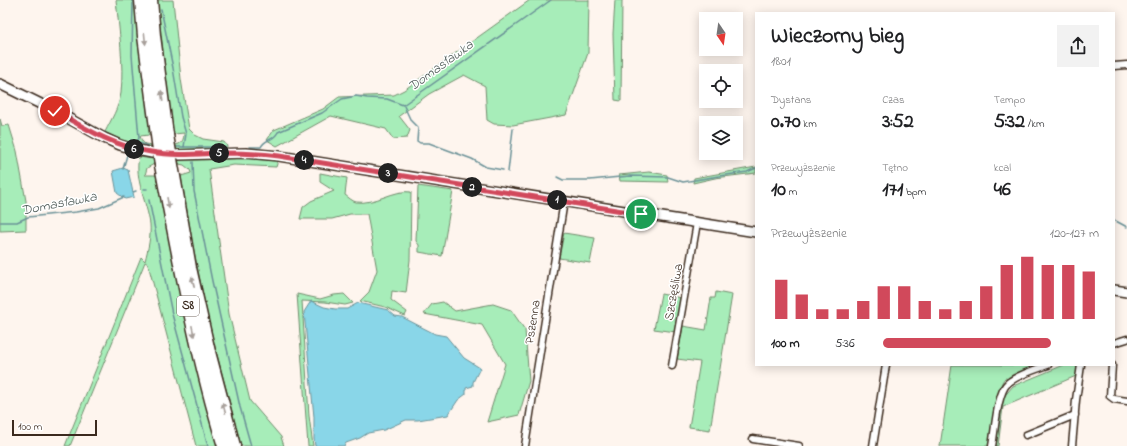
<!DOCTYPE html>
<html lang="pl">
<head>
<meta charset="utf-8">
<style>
  :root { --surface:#fff; --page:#f2f2f2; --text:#202124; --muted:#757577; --accent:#d1495b }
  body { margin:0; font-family:"Indie Flower",sans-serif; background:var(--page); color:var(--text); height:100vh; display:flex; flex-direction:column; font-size:15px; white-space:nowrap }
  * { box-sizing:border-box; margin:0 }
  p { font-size:13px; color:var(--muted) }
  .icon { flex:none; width:22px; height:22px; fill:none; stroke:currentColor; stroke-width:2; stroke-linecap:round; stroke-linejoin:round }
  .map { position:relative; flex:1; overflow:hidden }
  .side { position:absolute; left:755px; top:12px; width:360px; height:354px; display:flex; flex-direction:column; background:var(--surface); border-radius:0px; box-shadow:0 2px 10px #0003 }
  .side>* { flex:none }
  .needle { width:26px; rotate:167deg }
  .tools { position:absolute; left:699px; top:12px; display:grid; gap:8px }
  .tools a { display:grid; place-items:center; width:44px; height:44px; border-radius:0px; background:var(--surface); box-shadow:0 2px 10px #0003; font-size:20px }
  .scale { position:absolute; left:12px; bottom:10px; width:85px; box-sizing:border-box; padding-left:4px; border:2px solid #3b2a1e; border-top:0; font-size:11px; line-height:14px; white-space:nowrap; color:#3b2a1e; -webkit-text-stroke:3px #fff; paint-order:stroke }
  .pin { position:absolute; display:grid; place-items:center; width:34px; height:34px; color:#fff; margin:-17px; border:2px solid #fff; border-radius:50%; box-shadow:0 1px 4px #0007 }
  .km { position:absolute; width:20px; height:20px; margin:-10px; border-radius:50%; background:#222; color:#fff; font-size:11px; line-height:20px; text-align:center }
  .round { display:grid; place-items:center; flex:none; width:42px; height:42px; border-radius:0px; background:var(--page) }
  .overview { display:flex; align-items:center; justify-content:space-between; height:68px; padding:0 16px }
  h1 { font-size:22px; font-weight:800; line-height:30px }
  .stats { display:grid; grid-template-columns:repeat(3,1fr); gap:6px; height:68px; padding:4px 16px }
  .stats div { display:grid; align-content:center }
  .stats b { font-size:20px; font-weight:800 }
  .stats small { font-size:11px; font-weight:400 }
  .stats p { font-size:11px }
  .chart { height:112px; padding:8px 16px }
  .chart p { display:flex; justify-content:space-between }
  .chart svg { width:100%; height:72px; margin-top:4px; stroke:var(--accent); stroke-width:6 }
  ul { padding:0 16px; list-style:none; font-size:13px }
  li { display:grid; grid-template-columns:64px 48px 1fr; align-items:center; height:30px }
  li i { height:10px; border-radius:5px; background:var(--accent) }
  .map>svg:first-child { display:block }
  .green { fill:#a7edb9; stroke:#718c6c }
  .water { fill:#89d6e8; stroke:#6a9197 }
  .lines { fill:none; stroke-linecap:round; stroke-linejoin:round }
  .stream { stroke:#6a9197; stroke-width:1.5 }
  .street-casing { stroke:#3b2a1e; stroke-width:9 }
  .secondary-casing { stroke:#3b2a1e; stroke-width:12 }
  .highway-casing { stroke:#3b2a1e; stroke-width:15 }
  .street { stroke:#fff; stroke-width:6 }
  .secondary { stroke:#fff; stroke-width:9 }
  .highway { stroke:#fff; stroke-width:12 }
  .highway-bridge-casing { stroke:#3b2a1e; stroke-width:15; stroke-linecap:butt }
  .highway-bridge { stroke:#fff; stroke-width:12 }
  .oneway { fill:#a79f9a }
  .route-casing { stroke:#fff; stroke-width:8 }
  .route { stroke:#d1495b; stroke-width:5 }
  .labels { text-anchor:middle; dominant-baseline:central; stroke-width:3; stroke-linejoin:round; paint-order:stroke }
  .shield { fill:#fff; stroke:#766a62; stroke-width:1 }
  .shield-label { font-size:12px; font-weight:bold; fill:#3b2a1e }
  .street-label { font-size:13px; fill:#3b2a1e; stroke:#fff }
  .water-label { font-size:14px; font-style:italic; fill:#525e5b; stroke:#fff }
</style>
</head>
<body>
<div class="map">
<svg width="1127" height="446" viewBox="0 0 1127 446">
  <rect width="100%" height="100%" fill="#fef5ee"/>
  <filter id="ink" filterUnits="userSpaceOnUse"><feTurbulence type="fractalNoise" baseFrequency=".025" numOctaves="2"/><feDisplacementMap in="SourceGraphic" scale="8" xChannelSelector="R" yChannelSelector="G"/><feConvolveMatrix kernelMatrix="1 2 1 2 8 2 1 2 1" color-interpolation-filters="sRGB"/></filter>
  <g filter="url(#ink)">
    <!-- green -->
    <g class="green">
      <path d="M116 0H135L149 126H148L149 135 140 136C141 139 142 142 145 144 149 145 175 146 179 144 183 142 184 137 184 133L174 134 172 126 157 0H173L181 79 189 129 195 135 203 139 224 142 227 146 226 150 164 152 127 143 105 132C111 120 119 107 121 93 124 65 119 28 116 0Z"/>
      <path d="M530 0H589L588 53 566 115 513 125 494 124 487 120 485 86 464 75 429 94 399 116 410 130 407 138 393 139 386 129 331 116 277 146 267 140 274 130 323 109 339 97 394 95 404 90Z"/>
      <path d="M615 0H622L621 101 615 100 613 34Z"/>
      <path d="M0 119 2 126 9 125 17 151 26 201V230L0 231Z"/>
      <path d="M225 156 274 159 277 161V164L276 167 234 165 209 169 229 314 250 401 281 437 284 446H241L209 324 193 246 181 176 191 173 190 170 184 165 179 164 178 158Z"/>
      <path d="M139 157 153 159 154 164 147 168 145 175H156L158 182C174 271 194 359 218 446H196L148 264 145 262 70 446H65L141 257 145 261C148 249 151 237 150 224 147 203 134 178 139 157Z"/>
      <path d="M756 167V173L715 178 693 183 694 178Z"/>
      <path d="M649 172 667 175 668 182 620 181 619 175Z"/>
      <path d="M320 173 347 178 345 195C348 197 352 201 356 202 375 205 394 189 411 192L410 260 406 293 392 291 391 300 407 312 405 316 385 307 360 301 369 292 377 270 367 214H350L332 219H300L303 207 311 201 334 191 320 182Z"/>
      <path d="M418 186 453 191 442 256 419 252V245L416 241Z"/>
      <path d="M564 233 595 238 590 263 559 258Z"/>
      <path d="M716 292 732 295 710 430 689 427 700 362 677 359 683 326 706 330 711 298H715Z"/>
      <path d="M297 294 320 299 334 295 344 294 353 303 345 305 325 302 302 301 309 416 313 446H308Z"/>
      <path d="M661 294 681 298 676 332 654 329Z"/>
      <path d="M443 302 455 311 493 304 511 310 525 330 529 381 519 415 487 422 505 364 482 325 424 314 432 304Z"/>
      <path d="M952 365H1042L1009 379 1005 378C996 387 992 432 990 446H940Z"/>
      <path d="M1064 365H1078L1076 376 1003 407 998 446H994L1001 400 1013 386Z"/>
    </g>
    <!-- water -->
    <g class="water">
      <path d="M123 168 128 170 134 197 125 199 117 193 113 171Z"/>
      <path d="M311 301 324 307 335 309H347L358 303 388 310 395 316 402 317 435 334 446 336 464 358 480 368 473 382V386L466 388V394L458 400 448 415 418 420H406L384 430 368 433 360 438 346 443 344 446H315L314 439V417L304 312Z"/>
    </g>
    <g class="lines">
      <!-- stream -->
      <g class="stream">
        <path d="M133 0 132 55 139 138 137 142"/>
        <path d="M161 9 173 68 181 117 186 134 184 147"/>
        <path d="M404 106 411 121 418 128 417 141 420 143H429L472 159 486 167 503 170"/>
        <path d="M131 140 148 146"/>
        <path d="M174 147H225"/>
        <path d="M250 147H261C265 138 273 142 278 132L322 113 342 99 356 96 367 98 387 99 403 105 551 0"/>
        <path d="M193 162 194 191 212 281 240 407 251 446"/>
        <path d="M123 169 127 155"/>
        <path d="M508 172 513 129"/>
        <path d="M557 177 563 180H590L630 176 668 177 683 182 719 176 747 172 756 168"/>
        <path d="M144 189H147"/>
        <path d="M133 192 136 191"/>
        <path d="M149 200 172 314 208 446"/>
        <path d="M1114 220 1127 227"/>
        <path d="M0 222H17L28 217 76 212 99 208 124 197"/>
      </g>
      <!-- street casing -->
      <g class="street-casing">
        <g id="street">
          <path d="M1114 66 1127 65"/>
          <path d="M1114 343 1127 339"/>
          <path d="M1112 365 1110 396 1114 399 1127 401"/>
          <path d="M672 366 697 223"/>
          <path d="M1026 435 1075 415"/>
          <path d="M753 439 799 446"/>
          <path d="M525 446 564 201"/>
          <path d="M873 446 886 365"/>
          <path d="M992 446C995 431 997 392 1008 383 1017 375 1037 369 1048 365"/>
          <path d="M1072 446 1076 400 1081 365"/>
        </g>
      </g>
      <!-- secondary casing -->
      <g class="secondary-casing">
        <g id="secondary">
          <path d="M0 84 55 111 104 138 120 145 137 150 152 153 178 155 246 153 279 156 756 232"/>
          <path d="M1114 290 1127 292"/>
        </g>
      </g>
      <!-- highway casing -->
      <g class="highway-casing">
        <g id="highway">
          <path d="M141 0 144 36 157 135"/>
          <path d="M151 0 154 36 167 135"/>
          <path d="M161 165C179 259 196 354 224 446"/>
          <path d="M172 165 190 268 209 352 234 446"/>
        </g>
      </g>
      <!-- street -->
      <use href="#street" class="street"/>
      <!-- secondary -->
      <use href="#secondary" class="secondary"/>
      <!-- highway -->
      <use href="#highway" class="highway"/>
      <!-- highway-bridge casing -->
      <g class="highway-bridge-casing">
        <g id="highway-bridge">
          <path d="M157 135 161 165"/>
          <path d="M167 135 172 165"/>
        </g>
      </g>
      <!-- highway-bridge -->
      <use href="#highway-bridge" class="highway-bridge"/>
    </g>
    <!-- one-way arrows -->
    <defs><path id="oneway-solid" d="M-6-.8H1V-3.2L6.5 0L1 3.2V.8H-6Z"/></defs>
    <g class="oneway">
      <use href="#oneway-solid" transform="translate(145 39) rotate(84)"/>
      <use href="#oneway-solid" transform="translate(162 96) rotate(-98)"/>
      <use href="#oneway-solid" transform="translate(168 203) rotate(80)"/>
      <use href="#oneway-solid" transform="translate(193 282) rotate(-103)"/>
      <use href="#oneway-solid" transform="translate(193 331) rotate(78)"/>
      <use href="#oneway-solid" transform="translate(224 408) rotate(-105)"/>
    </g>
  </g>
  <g class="lines" filter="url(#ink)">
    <!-- route casing -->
    <g class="route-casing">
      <path id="route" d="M55 111C86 129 115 147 151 152 173 156 196 154 218 153 239 153 259 153 279 156L641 214"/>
    </g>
    <!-- route -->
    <use href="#route" class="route"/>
  </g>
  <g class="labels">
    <!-- shield labels -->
    <rect class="shield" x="177" y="296" width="22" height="20" rx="3"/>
    <g class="shield-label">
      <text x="188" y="306">S8</text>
    </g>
    <!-- street labels -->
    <g class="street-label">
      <text transform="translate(674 292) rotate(-80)">Szczęśliwa</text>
      <text transform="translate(533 322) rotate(-81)">Pszenna</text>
    </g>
    <!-- water labels -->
    <g class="water-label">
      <text transform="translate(441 66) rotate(-36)">Domasławka</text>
      <text transform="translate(59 204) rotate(-11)">Domasławka</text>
    </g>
  </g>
</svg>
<div class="tools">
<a><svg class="needle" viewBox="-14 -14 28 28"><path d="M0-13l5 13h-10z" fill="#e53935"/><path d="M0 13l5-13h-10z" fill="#757577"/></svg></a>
<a><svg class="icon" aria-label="locate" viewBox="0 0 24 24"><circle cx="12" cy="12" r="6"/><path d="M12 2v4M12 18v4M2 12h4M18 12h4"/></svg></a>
<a><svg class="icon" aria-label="layers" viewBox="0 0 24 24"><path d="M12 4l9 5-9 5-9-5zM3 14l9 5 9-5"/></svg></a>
</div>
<div class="scale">100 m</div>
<div class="pin" style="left:641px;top:214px;background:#1e9e55"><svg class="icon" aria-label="arrive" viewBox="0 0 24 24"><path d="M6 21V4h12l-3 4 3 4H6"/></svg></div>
<div class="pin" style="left:55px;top:111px;background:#d93025"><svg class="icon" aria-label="check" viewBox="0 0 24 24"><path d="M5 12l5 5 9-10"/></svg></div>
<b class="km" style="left:557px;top:200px">1</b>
<b class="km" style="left:472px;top:187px">2</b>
<b class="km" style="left:388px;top:173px">3</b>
<b class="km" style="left:304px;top:160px">4</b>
<b class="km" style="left:219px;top:153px">5</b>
<b class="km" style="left:134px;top:149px">6</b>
<section class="side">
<div class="overview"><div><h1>Wieczorny bieg</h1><p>18:01</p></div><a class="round"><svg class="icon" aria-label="share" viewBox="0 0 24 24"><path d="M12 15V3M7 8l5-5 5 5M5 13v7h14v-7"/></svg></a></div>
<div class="stats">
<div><p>Dystans</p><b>0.70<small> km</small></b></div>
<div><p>Czas</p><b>3:52</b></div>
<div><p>Tempo</p><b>5:32<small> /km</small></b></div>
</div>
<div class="stats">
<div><p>Przewyższenie</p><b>10<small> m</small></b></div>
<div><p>Tętno</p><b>171<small> bpm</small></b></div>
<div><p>kcal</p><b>46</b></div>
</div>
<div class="chart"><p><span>Przewyższenie</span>120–127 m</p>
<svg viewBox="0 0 160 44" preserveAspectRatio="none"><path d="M5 44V20M15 44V29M25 44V38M35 44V38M45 44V33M55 44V24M65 44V24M75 44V33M85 44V38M95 44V33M105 44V24M115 44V11M125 44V6M135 44V11M145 44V11M155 44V15"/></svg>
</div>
<ul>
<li><b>100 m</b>5:36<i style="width:78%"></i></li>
</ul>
</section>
</div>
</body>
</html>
